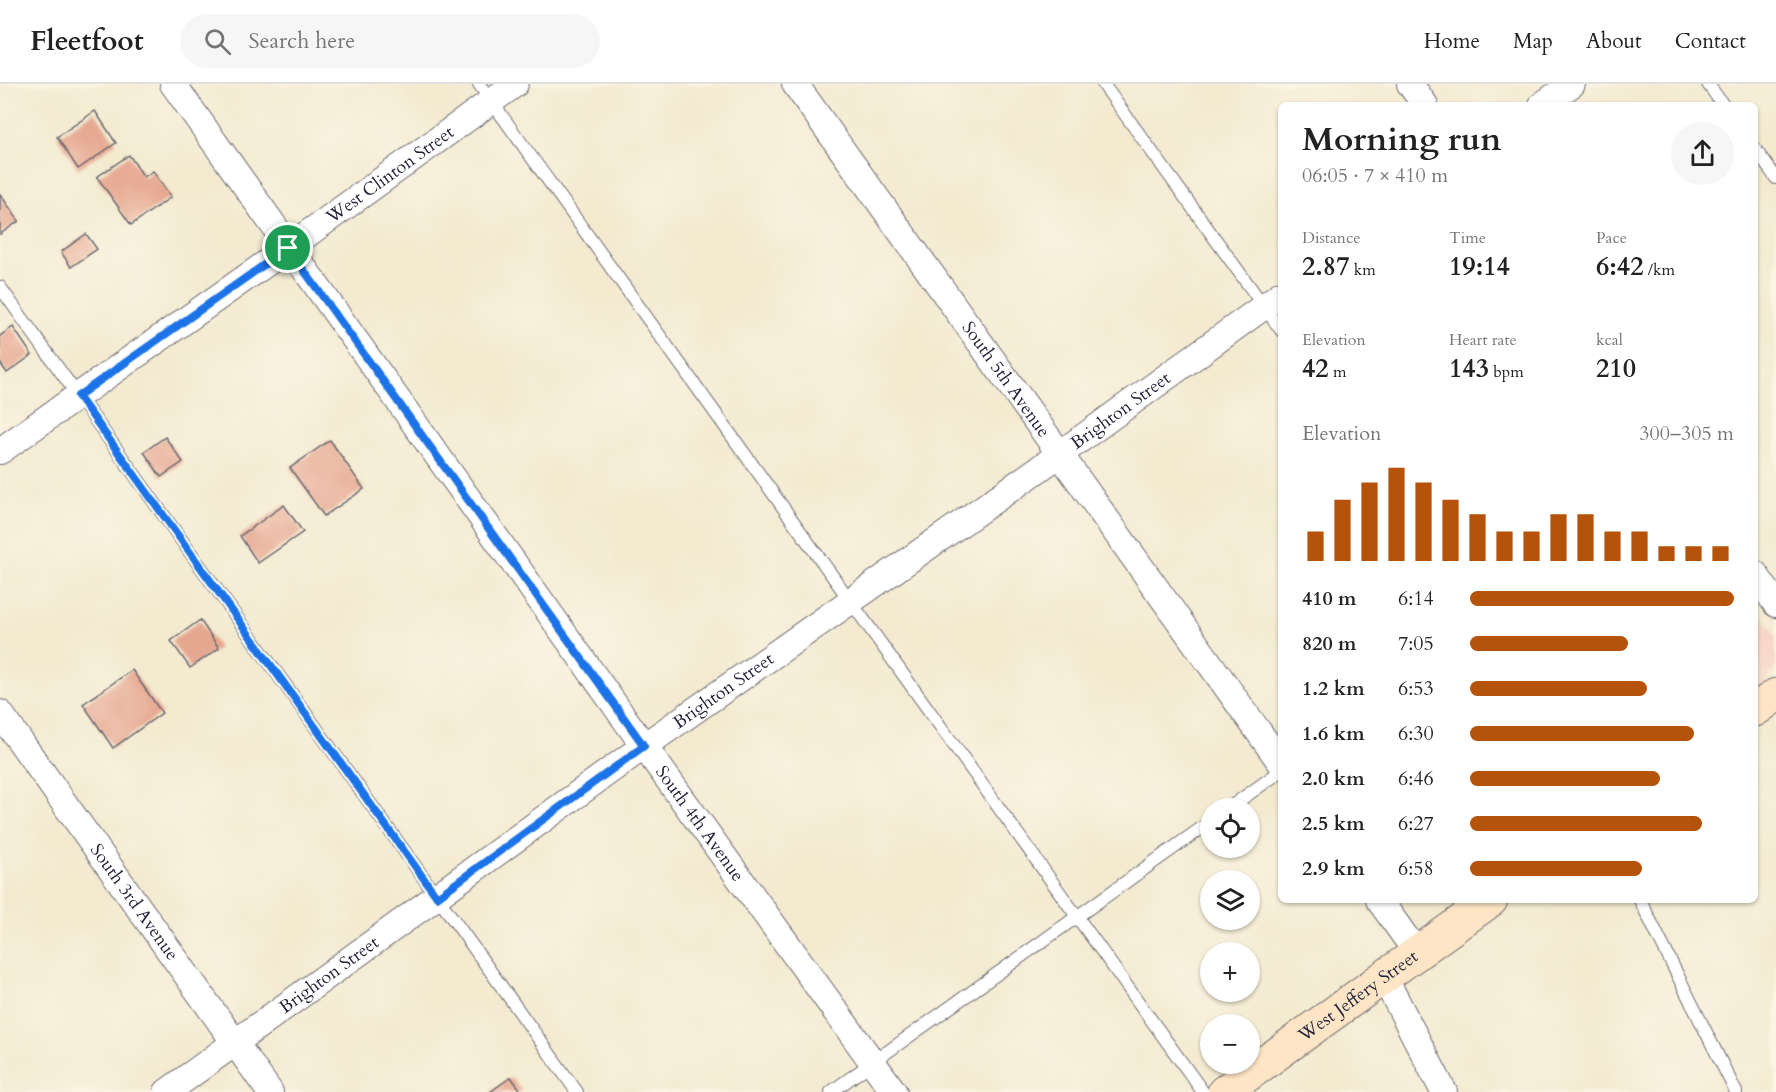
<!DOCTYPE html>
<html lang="en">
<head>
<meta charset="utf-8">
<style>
  :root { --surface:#fff; --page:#f6f6f6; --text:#222; --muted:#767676; --line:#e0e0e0; --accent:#b45309 }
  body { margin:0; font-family:Cardo,serif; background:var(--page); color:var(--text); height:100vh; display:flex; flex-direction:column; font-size:22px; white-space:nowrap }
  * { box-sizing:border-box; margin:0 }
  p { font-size:20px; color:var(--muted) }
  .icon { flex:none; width:33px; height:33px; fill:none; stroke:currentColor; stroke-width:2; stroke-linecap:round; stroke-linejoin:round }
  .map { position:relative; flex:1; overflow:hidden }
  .sheet { position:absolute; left:1278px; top:18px; width:480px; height:801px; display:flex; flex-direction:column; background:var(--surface); border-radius:9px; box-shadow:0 2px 4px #0004 }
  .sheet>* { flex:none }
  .controls { position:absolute; left:1200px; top:714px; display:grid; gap:12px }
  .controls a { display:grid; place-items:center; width:60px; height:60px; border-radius:50%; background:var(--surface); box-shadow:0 2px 4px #0004; font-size:30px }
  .pin { position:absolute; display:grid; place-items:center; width:51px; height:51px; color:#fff; margin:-26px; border:3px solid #fff; border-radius:50%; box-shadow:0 2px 6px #0007 }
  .round { display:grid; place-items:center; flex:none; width:63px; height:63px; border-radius:32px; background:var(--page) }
  .summary { display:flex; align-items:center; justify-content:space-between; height:102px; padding:0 24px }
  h1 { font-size:33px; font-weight:700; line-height:45px }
  .figures { display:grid; grid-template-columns:repeat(3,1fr); gap:9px; height:102px; padding:6px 24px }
  .figures div { display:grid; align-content:center }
  .figures b { font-size:26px; font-weight:700 }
  .figures small { font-size:16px; font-weight:400 }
  .figures p { font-size:16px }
  .chart { height:168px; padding:12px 24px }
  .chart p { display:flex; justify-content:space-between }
  .chart svg { width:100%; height:108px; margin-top:6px; stroke:var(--accent); stroke-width:6 }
  ul { padding:0 24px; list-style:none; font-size:20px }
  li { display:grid; grid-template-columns:96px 72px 1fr; align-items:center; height:45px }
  li i { height:15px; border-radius:8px; background:var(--accent) }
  header { display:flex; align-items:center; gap:36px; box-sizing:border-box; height:84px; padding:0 30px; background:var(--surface); border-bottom:2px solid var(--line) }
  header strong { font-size:28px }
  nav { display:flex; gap:33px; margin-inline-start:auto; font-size:21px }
  .search { width:420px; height:54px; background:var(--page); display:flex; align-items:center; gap:15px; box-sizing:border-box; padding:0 21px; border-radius:33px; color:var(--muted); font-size:22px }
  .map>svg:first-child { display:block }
  .built { fill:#f6d2c5 }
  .building { fill:#e6a790 }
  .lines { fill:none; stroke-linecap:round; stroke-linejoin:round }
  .service-casing { stroke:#6b686f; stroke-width:14 }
  .minor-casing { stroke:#6b686f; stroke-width:28 }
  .secondary-casing { stroke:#6b686f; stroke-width:35 }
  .service { stroke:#fff; stroke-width:12 }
  .minor { stroke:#fff; stroke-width:26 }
  .secondary { stroke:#fde5c5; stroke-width:33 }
  .route-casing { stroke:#fff; stroke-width:12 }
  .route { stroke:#1a73e8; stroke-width:8 }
  .labels { text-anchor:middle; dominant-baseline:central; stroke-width:5; stroke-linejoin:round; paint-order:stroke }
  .street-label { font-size:18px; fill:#22223b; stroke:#fcf5e5 }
</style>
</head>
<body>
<header>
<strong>Fleetfoot</strong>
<div class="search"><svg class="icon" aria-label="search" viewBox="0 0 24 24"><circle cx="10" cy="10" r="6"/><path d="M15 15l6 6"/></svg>Search here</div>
<nav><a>Home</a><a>Map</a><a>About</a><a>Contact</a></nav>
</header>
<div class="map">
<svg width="1776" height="1008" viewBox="0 0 1776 1008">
  <rect width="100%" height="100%" fill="#fcf5e5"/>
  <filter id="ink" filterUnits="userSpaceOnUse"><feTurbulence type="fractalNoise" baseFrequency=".0167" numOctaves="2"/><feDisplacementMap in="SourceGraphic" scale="12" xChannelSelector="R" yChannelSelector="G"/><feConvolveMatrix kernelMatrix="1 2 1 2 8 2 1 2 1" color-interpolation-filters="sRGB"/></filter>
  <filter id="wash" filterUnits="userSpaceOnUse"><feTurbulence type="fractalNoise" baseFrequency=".008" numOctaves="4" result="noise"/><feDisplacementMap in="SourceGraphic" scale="24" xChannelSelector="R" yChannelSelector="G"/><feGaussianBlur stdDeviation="1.35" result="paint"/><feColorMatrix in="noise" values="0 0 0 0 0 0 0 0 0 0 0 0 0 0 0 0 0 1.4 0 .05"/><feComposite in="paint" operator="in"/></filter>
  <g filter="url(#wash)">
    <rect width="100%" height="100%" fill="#f3ead0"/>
    <!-- built -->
    <path class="built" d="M1755 521 1776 551V581L1761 603 1755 607Z"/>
    <g id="blocks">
      <!-- building -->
      <g class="building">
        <path d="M95 27 116 59 78 85 57 53Z"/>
        <path d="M129 71 144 93 153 87 171 113 131 141 97 93Z"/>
        <path d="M0 110 19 137 0 150Z"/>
        <path d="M86 150 97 165 71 183 61 168Z"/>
        <path d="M13 243 32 271 7 289 0 279V252Z"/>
        <path d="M165 353 183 378 161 393 144 368Z"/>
        <path d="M330 356 364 405 324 432 290 384Z"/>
        <path d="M284 421 303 448 258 479 240 452Z"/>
        <path d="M200 536 219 564 190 584 171 557Z"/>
        <path d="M132 586 162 629 113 664 83 620Z"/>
        <path d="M511 993 522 1008H490Z"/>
      </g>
    </g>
  </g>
  <g filter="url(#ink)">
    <use href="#blocks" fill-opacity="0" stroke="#6b686f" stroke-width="1.5"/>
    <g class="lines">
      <!-- service casing -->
      <g class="service-casing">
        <g id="service">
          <path d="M479 0 1203 1008"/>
          <path d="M1103 0 1281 246"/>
          <path d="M1708 0 1723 21"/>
          <path d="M1755 65 1776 94"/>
          <path d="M0 203 577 1008"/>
          <path d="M1229 724 1281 687"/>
          <path d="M1640 816 1736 1008"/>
          <path d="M831 1008 1210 738"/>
        </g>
      </g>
      <!-- minor casing -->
      <g class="minor-casing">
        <g id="minor">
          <path id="s1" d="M173 0 644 662 894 1008"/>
          <path id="s2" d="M795 0 1281 679"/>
          <path d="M1410 0 1425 21"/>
          <path d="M1542 21 1572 0"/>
          <path id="s3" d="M0 367 288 164 515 0"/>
          <path d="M1755 490 1776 520"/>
          <path id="s4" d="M0 629 270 1008"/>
          <path d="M1379 816 1417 869"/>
          <path d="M1384 893 1444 1008"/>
          <path id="s5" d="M167 1008 644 662 1060 370 1281 210"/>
        </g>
      </g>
      <!-- secondary casing -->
      <g class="secondary-casing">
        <g id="secondary">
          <path d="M1755 626 1776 611"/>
          <path id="s6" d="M1224 1008 1491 816"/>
        </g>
      </g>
      <!-- service -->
      <use href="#service" class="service"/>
      <!-- minor -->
      <use href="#minor" class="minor"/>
      <!-- secondary -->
      <use href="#secondary" class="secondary"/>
    </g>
  </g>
  <g class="lines" filter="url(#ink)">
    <!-- route casing -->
    <g class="route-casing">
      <path id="route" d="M288 164 644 662 437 813 78 312Z"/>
    </g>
    <!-- route -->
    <use href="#route" class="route"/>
  </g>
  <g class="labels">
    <!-- street labels -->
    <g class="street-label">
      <text stroke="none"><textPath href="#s3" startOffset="478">West Clinton Street</textPath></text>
      <text stroke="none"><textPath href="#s2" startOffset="363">South 5th Avenue</textPath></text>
      <text stroke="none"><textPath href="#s5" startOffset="1172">Brighton Street</textPath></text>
      <text stroke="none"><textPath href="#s5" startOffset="686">Brighton Street</textPath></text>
      <text stroke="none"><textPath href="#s1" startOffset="908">South 4th Avenue</textPath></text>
      <text stroke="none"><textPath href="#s4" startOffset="232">South 3rd Avenue</textPath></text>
      <text stroke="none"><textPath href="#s5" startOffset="200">Brighton Street</textPath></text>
      <text stroke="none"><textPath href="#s6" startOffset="165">West Jeffery Street</textPath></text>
    </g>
  </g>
</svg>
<div class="controls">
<a><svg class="icon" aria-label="locate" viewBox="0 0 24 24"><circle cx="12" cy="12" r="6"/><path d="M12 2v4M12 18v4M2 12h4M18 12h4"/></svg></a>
<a><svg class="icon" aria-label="layers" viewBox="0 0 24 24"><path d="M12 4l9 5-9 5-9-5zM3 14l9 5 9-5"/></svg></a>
<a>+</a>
<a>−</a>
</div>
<div class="pin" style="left:288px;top:164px;background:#1e9e55"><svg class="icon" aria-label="arrive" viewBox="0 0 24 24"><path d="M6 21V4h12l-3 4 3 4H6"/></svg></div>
<section class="sheet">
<div class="summary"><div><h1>Morning run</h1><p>06:05 · 7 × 410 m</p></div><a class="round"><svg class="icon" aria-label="share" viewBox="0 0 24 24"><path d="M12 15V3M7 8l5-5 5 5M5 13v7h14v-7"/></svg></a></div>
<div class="figures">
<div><p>Distance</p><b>2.87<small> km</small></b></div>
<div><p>Time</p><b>19:14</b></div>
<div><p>Pace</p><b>6:42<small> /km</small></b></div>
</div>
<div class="figures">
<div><p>Elevation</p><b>42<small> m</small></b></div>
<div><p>Heart rate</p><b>143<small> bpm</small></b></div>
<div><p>kcal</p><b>210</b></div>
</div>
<div class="chart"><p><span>Elevation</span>300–305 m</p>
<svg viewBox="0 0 160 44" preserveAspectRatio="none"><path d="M5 44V32M15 44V19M25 44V12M35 44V6M45 44V12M55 44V19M65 44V25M75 44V32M85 44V32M95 44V25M105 44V25M115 44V32M125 44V32M135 44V38M145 44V38M155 44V38"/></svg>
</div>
<ul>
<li><b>410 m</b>6:14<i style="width:100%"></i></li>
<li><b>820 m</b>7:05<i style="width:60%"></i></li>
<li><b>1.2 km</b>6:53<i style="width:67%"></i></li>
<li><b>1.6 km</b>6:30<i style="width:85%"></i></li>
<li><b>2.0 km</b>6:46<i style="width:72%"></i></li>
<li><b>2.5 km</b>6:27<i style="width:88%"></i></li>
<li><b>2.9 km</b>6:58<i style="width:65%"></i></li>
</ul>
</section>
</div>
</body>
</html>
